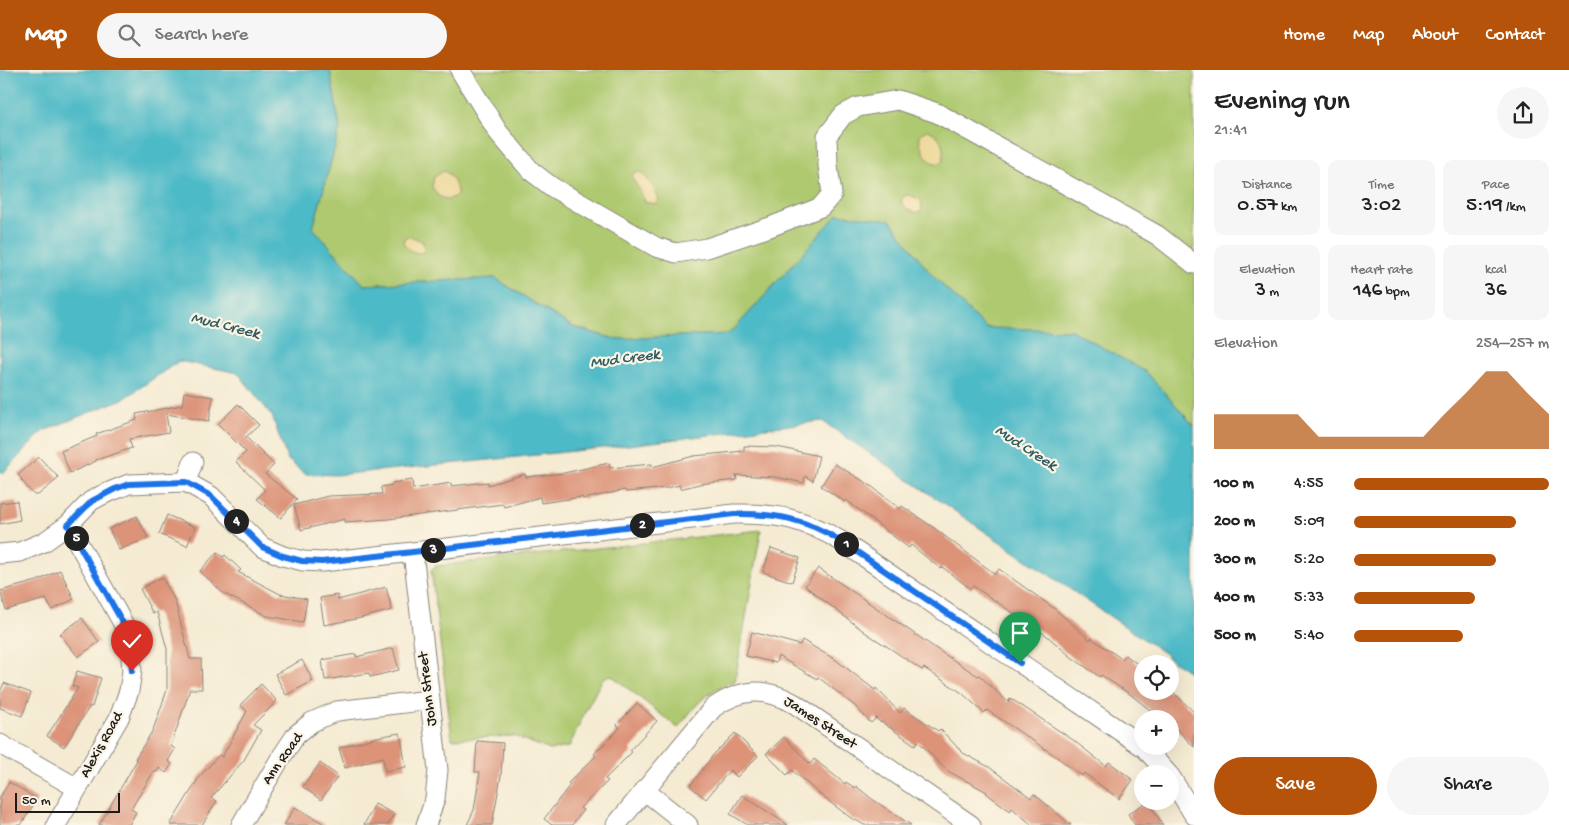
<!DOCTYPE html>
<html lang="en">
<head>
<meta charset="utf-8">
<style>
  :root { --surface:#fff; --page:#f6f6f6; --text:#222; --muted:#767676; --accent:#b45309 }
  body { margin:0; font-family:"Gochi Hand",sans-serif; background:var(--page); color:var(--text); height:100vh; display:flex; flex-direction:column; font-size:19px; white-space:nowrap }
  * { box-sizing:border-box; margin:0 }
  p { font-size:16px; color:var(--muted) }
  .icon { flex:none; width:28px; height:28px; fill:none; stroke:currentColor; stroke-width:2; stroke-linecap:round; stroke-linejoin:round }
  .map { position:relative; flex:1; overflow:hidden }
  .drawer { display:flex; flex-direction:column; background:var(--surface); width:375px }
  .drawer>* { flex:none }
  .tools { position:absolute; left:1134px; top:585px; display:grid; gap:10px }
  .tools a { display:grid; place-items:center; width:45px; height:45px; border-radius:50%; background:var(--surface); box-shadow:0 5px 20px #0002; font-size:25px }
  .scale { position:absolute; left:15px; bottom:12px; width:105px; box-sizing:border-box; padding-left:5px; border:2px solid #1c1c1c; border-top:0; font-size:14px; line-height:18px; white-space:nowrap; color:#1c1c1c; -webkit-text-stroke:4px #fcf5e5; paint-order:stroke }
  .pin { position:absolute; display:grid; place-items:center; width:42px; height:42px; color:#fff; margin:-51px -21px; border-radius:50% 50% 50% 0; rotate:-45deg; box-shadow:0 0 5px #0007 }
  .pin .icon { rotate:45deg }
  .km { position:absolute; width:25px; height:25px; margin:-12px; border-radius:50%; background:#222; color:#fff; font-size:14px; line-height:25px; text-align:center }
  .round { display:grid; place-items:center; flex:none; width:52px; height:52px; border-radius:26px; background:var(--page) }
  .summary { display:flex; align-items:center; justify-content:space-between; height:85px; padding:0 20px }
  h1 { font-size:28px; font-weight:600; line-height:38px }
  .metrics { display:grid; grid-template-columns:repeat(3,1fr); gap:8px; height:85px; padding:5px 20px }
  .metrics div { display:grid; align-content:center; border-radius:10px; background:var(--page); text-align:center }
  .metrics b { font-size:21px; font-weight:600 }
  .metrics small { font-size:14px; font-weight:400 }
  .metrics p { font-size:14px }
  .chart { height:140px; padding:10px 20px }
  .chart p { display:flex; justify-content:space-between }
  .chart svg { width:100%; height:90px; margin-top:5px; fill:var(--accent); opacity:.7 }
  .button { display:flex; gap:10px; margin-top:auto; padding:10px 20px }
  .button a { flex:1; height:58px; border-radius:30px; background:var(--accent); color:#fff; font-size:20px; font-weight:600; line-height:58px; text-align:center }
  .button a+a { background:var(--page); color:var(--text) }
  ul { padding:0 20px; list-style:none; font-size:16px }
  li { display:grid; grid-template-columns:80px 60px 1fr; align-items:center; height:38px }
  li i { height:12px; border-radius:6px; background:var(--accent) }
  header { display:flex; align-items:center; gap:30px; box-sizing:border-box; height:70px; padding:0 25px; background:var(--accent); color:#fff }
  header strong { font-size:24px }
  nav { display:flex; gap:28px; margin-inline-start:auto; font-size:18px }
  .search { width:350px; height:45px; background:var(--page); display:flex; align-items:center; gap:12px; box-sizing:border-box; padding:0 18px; border-radius:28px; color:var(--muted); font-size:19px }
  main { display:flex; flex:1; min-height:0 }
  .map>svg:first-child { display:block }
  .green { fill:#aec96f; stroke:#657246 }
  .sand { fill:#eeda9e; stroke:#857b5d }
  .water { fill:#4dbac7; stroke:#346b72 }
  .building { fill:#dc9378 }
  .lines { fill:none; stroke-linecap:round; stroke-linejoin:round }
  .minor-casing { stroke:#888478; stroke-width:21 }
  .minor { stroke:#fff; stroke-width:19 }
  .route-casing { stroke:#fff; stroke-width:10 }
  .route { stroke:#1a73e8; stroke-width:6 }
  .labels { text-anchor:middle; dominant-baseline:central; stroke-width:4.5; stroke-linejoin:round; paint-order:stroke }
  .street-label { font-size:15px; fill:#1c1c1c; stroke:#fcf5e5 }
  .water-label { font-size:16px; font-style:italic; fill:#305b60; stroke:#fcf5e5 }
</style>
</head>
<body>
<header>
<strong>Map</strong>
<div class="search"><svg class="icon" aria-label="search" viewBox="0 0 24 24"><circle cx="10" cy="10" r="6"/><path d="M15 15l6 6"/></svg>Search here</div>
<nav><a>Home</a><a>Map</a><a>About</a><a>Contact</a></nav>
</header>
<main>
<div class="map">
<svg width="1194" height="755" viewBox="0 0 1194 755">
  <rect width="100%" height="100%" fill="#fcf5e5"/>
  <filter id="ink" filterUnits="userSpaceOnUse"><feTurbulence type="fractalNoise" baseFrequency=".02" numOctaves="2"/><feDisplacementMap in="SourceGraphic" scale="10" xChannelSelector="R" yChannelSelector="G"/><feConvolveMatrix kernelMatrix="1 2 1 2 8 2 1 2 1" color-interpolation-filters="sRGB"/></filter>
  <filter id="wash" filterUnits="userSpaceOnUse"><feTurbulence type="fractalNoise" baseFrequency=".0096" numOctaves="4" result="noise"/><feDisplacementMap in="SourceGraphic" scale="20" xChannelSelector="R" yChannelSelector="G"/><feGaussianBlur stdDeviation="1.12" result="paint"/><feColorMatrix in="noise" values="0 0 0 0 0 0 0 0 0 0 0 0 0 0 0 0 0 1.4 0 .05"/><feComposite in="paint" operator="in"/></filter>
  <g filter="url(#wash)">
    <rect width="100%" height="100%" fill="#f5ebd3"/>
    <!-- green -->
    <g class="green">
      <path d="M330 0H1194V356L1146 302 1071 260 986 258 930 203 890 150 728 264 616 269 573 257 495 208 364 215 313 158 340 58Z"/>
      <path d="M761 460 735 611C705 621 697 634 678 658L611 605 603 608 586 640 569 677 550 680 514 666 452 669 431 500 435 496Z"/>
    </g>
    <!-- sand -->
    <g class="sand">
      <path d="M926 60C942 64 944 76 943 91 930 101 918 76 920 65Z"/>
      <path d="M444 101C452 104 458 118 457 125L448 130 438 126 432 117 434 107Z"/>
      <path d="M640 102C647 106 656 121 659 130L655 134 645 132 640 120 633 110 632 105 634 103Z"/>
      <path d="M907 125 912 126 921 130 922 139 920 142C911 143 906 139 901 132L903 127Z"/>
      <path d="M410 166 422 171 425 178 422 183C414 183 406 180 403 172L405 167Z"/>
    </g>
    <!-- water -->
    <path class="water" d="M0 0H330L340 58 313 158 364 215 495 208 572 257 615 269 728 264 738 255 838 144 890 150 930 203 986 258 1071 260 1146 302 1194 356V605L1167 587V585L822 351 613 377 489 390 336 405 305 404 287 389 272 346 238 303 179 291 125 328 46 360 45 359 4 402H0Z"/>
    <g id="blocks">
      <!-- building -->
      <g class="building">
        <path d="M184 322 213 327 209 351 166 344 169 362 129 369 132 378 96 390V391L70 403 61 381 97 366 96 364 137 350 136 344 182 335Z"/>
        <path d="M238 334 259 355 246 367 274 395 265 404 297 429 281 448 257 429 265 420 236 392 246 382 218 354Z"/>
        <path d="M744 376 777 377 819 386 813 411 805 406 804 413 775 407 736 405 737 410 699 414 680 419V415L667 418 626 422 625 420 583 429 582 427 541 433 540 427 504 437 503 434 389 449 345 452V449L301 460 294 435 328 426 382 424 381 417 392 415V413L412 410 413 419 451 413V416L488 412V415L525 404 526 407 564 403 609 393 610 398 652 394V397L694 386 744 381Z"/>
        <path d="M39 387 59 408 38 425H34L21 410 22 409 18 405Z"/>
        <path d="M835 394 870 415 900 439 902 436 934 458 995 504 999 499 1055 539 1090 570 1091 568 1122 589 1125 585 1142 597V621H1172L1194 642V677L1170 652V649H1161L1130 624 1101 605 1100 607 1070 586 1046 565 973 516 971 519 942 497 941 499 911 475 909 478 846 430 845 432 821 416Z"/>
        <path d="M17 431 20 450 0 454V433Z"/>
        <path d="M167 445 195 457 187 476 159 464Z"/>
        <path d="M137 446 148 468 119 480 109 459Z"/>
        <path d="M771 478 800 488 792 512 763 502Z"/>
        <path d="M217 482 223 487 225 485 241 500 238 502 280 524 307 529 303 552 267 546 223 523 200 501Z"/>
        <path d="M818 498 944 584 978 606 979 605 1008 632 1010 628 1073 670 1106 696 1109 692 1133 710 1119 729 1084 703 1082 706 1054 685 987 640 984 643 962 623 924 598 922 600 891 579 866 563 805 516Z"/>
        <path d="M60 500 74 529 52 540 46 529 6 540 0 521 37 511Z"/>
        <path d="M162 507 175 531 190 589H201L202 619H190L171 676 175 679 168 691 172 694 166 703 159 698 157 702 154 701 131 739 136 742 129 755H99L137 690 135 689 153 660 167 620V579L157 542 153 544 140 519Z"/>
        <path d="M386 517 392 540 361 548 324 555 320 528 337 525 338 530Z"/>
        <path d="M82 548 99 572 78 587 60 564Z"/>
        <path d="M752 562 800 575 802 570 836 590 875 620 876 618 900 643 904 638 938 661 940 659 963 683 989 697 1031 728 1034 724 1071 755H1032L1012 738 1010 741 986 723 987 722 946 700 918 671 915 675 882 652 881 653 876 648 871 653 855 636 818 607 817 609 778 586 776 593 746 586Z"/>
        <path d="M393 578 399 600 370 607 369 603 325 610 322 590 356 584V587Z"/>
        <path d="M302 590 313 611 286 625 275 604Z"/>
        <path d="M77 601 101 608 92 637 90 636 64 677 47 666 78 618 72 616Z"/>
        <path d="M4 613 31 623 22 646 0 638V622Z"/>
        <path d="M261 614 277 631 253 655 261 660 244 690 211 728 217 731 202 755H170L200 706 219 685 222 687 247 641 240 635Z"/>
        <path d="M637 633 657 651 630 680 632 682 605 709 608 711 580 738 583 740 572 755H552L544 749 570 715 568 713 596 686 594 684 620 658 617 655Z"/>
        <path d="M400 663 406 697 385 701 383 687 345 698 339 678 377 667Z"/>
        <path d="M735 663 758 686 737 707 730 700 706 729 690 716 714 684Z"/>
        <path d="M784 667 810 694 814 689 845 714 846 712 855 718 856 716 872 729 911 755H864L856 750 855 751 823 727 792 700 787 705 766 684Z"/>
        <path d="M477 671 503 673 501 706 492 755H467L474 740 480 702H475Z"/>
        <path d="M320 693 338 706 321 730 303 717Z"/>
        <path d="M9 712 37 729 21 755H0V727Z"/>
        <path d="M742 725 788 755H748L730 744Z"/>
        <path d="M1148 731 1163 755H1135L1128 744Z"/>
        <path d="M375 734 394 744 388 755H364Z"/>
        <path d="M295 737 326 755H284Z"/>
      </g>
    </g>
  </g>
  <g filter="url(#ink)">
    <use href="#blocks" fill-opacity="0" stroke="#888478" stroke-width="1"/>
    <g class="lines">
      <!-- minor casing -->
      <g class="minor-casing">
        <g id="minor">
          <path d="M460 0 498 62 531 101 552 117 656 177 676 183 707 178 770 157 821 137 832 124 828 96 827 66 843 45 858 37 898 30 937 43 1157 165 1194 194"/>
          <path d="M186 412 193 392"/>
          <path d="M413 482 438 700 435 729 426 755"/>
          <path d="M0 484 20 482 44 472 68 455 91 431 102 425 129 414 186 412 211 426 262 477 283 486 303 491 322 492 413 482 734 444C776 443 805 449 841 471L1142 676"/>
          <path d="M0 674 77 718"/>
          <path d="M1143 676 1168 704"/>
          <path d="M1170 706 1194 745"/>
          <path d="M644 720 688 755"/>
          <path d="M56 755 119 648 129 621 132 601 130 575 124 555 68 455"/>
          <path d="M241 755 280 689 296 665 312 652 337 641 429 630"/>
          <path d="M616 755 713 638C741 618 765 617 795 634L971 755"/>
        </g>
      </g>
      <!-- minor -->
      <use href="#minor" class="minor"/>
    </g>
  </g>
  <g class="lines" filter="url(#ink)">
    <!-- route casing -->
    <g class="route-casing">
      <path id="route" d="M132 601 130 574 124 555 68 455 92 431 115 419 129 414 186 412 211 426 262 477 283 486 302 491 322 492 413 482 734 444C776 443 805 449 841 471L1020 593"/>
    </g>
    <!-- route -->
    <use href="#route" class="route"/>
  </g>
  <g class="labels">
    <!-- street labels -->
    <g class="street-label">
      <text transform="translate(428 619) rotate(-97)">John Street</text>
      <text transform="translate(820 653) rotate(33)">James Street</text>
      <text transform="translate(102 675) rotate(-61)">Alexis Road</text>
      <text transform="translate(283 689) rotate(-55)">Ann Road</text>
    </g>
    <!-- water labels -->
    <g class="water-label">
      <text transform="translate(225 257) rotate(14)">Mud Creek</text>
      <text transform="translate(625 290) rotate(-7)">Mud Creek</text>
      <text transform="translate(1025 379) rotate(33)">Mud Creek</text>
    </g>
  </g>
</svg>
<div class="tools">
<a><svg class="icon" aria-label="locate" viewBox="0 0 24 24"><circle cx="12" cy="12" r="6"/><path d="M12 2v4M12 18v4M2 12h4M18 12h4"/></svg></a>
<a>+</a>
<a>−</a>
</div>
<div class="scale">50 m</div>
<div class="pin" style="left:1020px;top:593px;background:#1e9e55"><svg class="icon" aria-label="arrive" viewBox="0 0 24 24"><path d="M6 21V4h12l-3 4 3 4H6"/></svg></div>
<div class="pin" style="left:132px;top:601px;background:#d93025"><svg class="icon" aria-label="check" viewBox="0 0 24 24"><path d="M5 12l5 5 9-10"/></svg></div>
<b class="km" style="left:846px;top:474px">1</b>
<b class="km" style="left:642px;top:455px">2</b>
<b class="km" style="left:433px;top:480px">3</b>
<b class="km" style="left:236px;top:451px">4</b>
<b class="km" style="left:76px;top:468px">5</b>
</div>
<section class="drawer">
<div class="summary"><div><h1>Evening run</h1><p>21:41</p></div><a class="round"><svg class="icon" aria-label="share" viewBox="0 0 24 24"><path d="M12 15V3M7 8l5-5 5 5M5 13v7h14v-7"/></svg></a></div>
<div class="metrics">
<div><p>Distance</p><b>0.57<small> km</small></b></div>
<div><p>Time</p><b>3:02</b></div>
<div><p>Pace</p><b>5:19<small> /km</small></b></div>
</div>
<div class="metrics">
<div><p>Elevation</p><b>3<small> m</small></b></div>
<div><p>Heart rate</p><b>146<small> bpm</small></b></div>
<div><p>kcal</p><b>36</b></div>
</div>
<div class="chart"><p><span>Elevation</span>254–257 m</p>
<svg viewBox="0 0 160 44" preserveAspectRatio="none"><path d="M0 44V27L10 27L20 27L30 27L40 27L50 38L60 38L70 38L80 38L90 38L100 38L110 27L120 17L130 6L140 6L150 17L160 27V44z"/></svg>
</div>
<ul>
<li><b>100 m</b>4:55<i style="width:100%"></i></li>
<li><b>200 m</b>5:09<i style="width:83%"></i></li>
<li><b>300 m</b>5:20<i style="width:73%"></i></li>
<li><b>400 m</b>5:33<i style="width:62%"></i></li>
<li><b>500 m</b>5:40<i style="width:56%"></i></li>
</ul>
<div class="button"><a>Save</a><a>Share</a></div>
</section>
</main>
</body>
</html>
